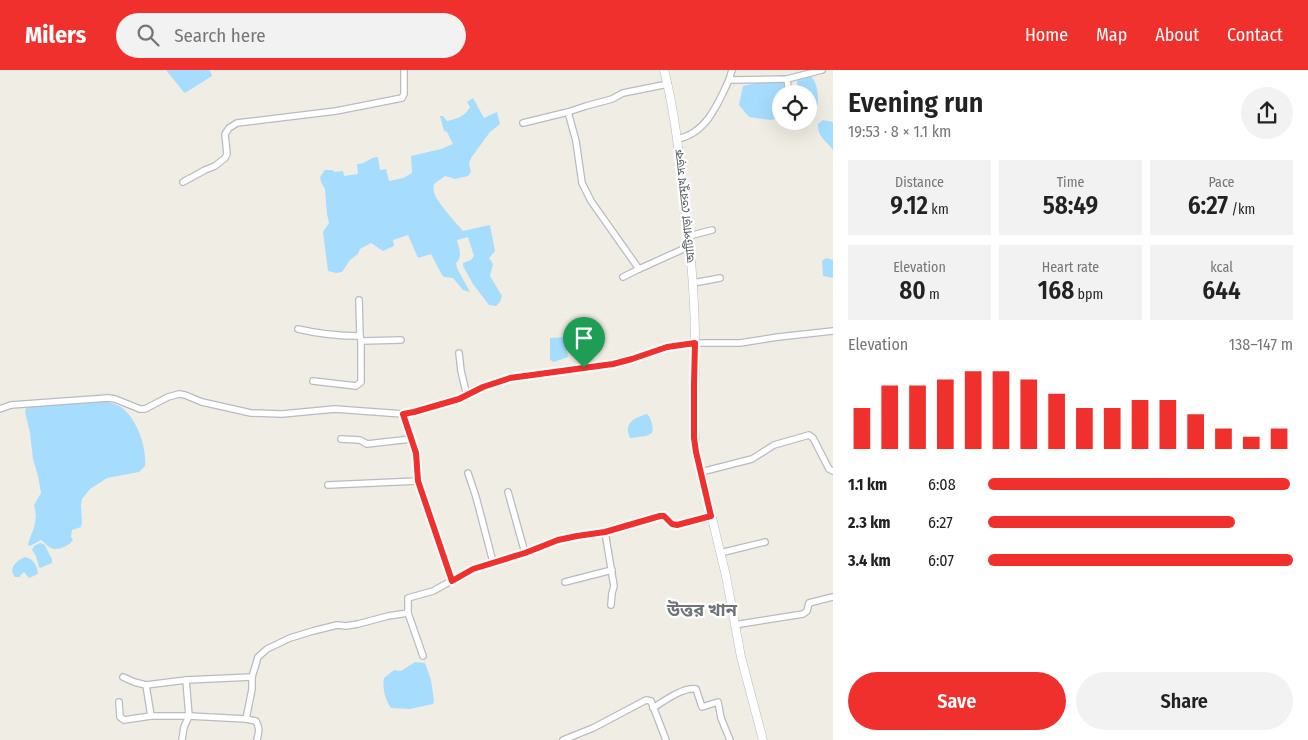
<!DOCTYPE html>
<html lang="en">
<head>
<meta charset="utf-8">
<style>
  :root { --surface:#fff; --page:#f2f2f2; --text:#222; --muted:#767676; --accent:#ef302c }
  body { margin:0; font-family:"Fira Sans Condensed","Noto Sans Bengali",sans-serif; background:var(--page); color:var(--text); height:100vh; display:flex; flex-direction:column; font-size:19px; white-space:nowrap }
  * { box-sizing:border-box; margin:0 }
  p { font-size:16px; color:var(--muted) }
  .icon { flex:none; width:28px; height:28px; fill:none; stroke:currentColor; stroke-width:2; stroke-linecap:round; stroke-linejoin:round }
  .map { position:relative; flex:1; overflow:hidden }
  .side { display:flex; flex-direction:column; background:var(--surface); width:475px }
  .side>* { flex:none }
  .tools { position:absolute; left:772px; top:15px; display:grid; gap:10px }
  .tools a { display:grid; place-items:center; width:45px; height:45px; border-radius:50%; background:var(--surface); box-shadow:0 5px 20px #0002; font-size:25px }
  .pin { position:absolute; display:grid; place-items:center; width:42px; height:42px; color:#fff; margin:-51px -21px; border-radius:50% 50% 50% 0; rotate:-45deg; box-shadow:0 0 5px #0007 }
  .pin .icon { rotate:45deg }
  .round { display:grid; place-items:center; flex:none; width:52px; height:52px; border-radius:26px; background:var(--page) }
  .summary { display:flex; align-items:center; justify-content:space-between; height:85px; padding:0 15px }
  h1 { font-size:28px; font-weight:600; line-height:38px }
  .metrics { display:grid; grid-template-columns:repeat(3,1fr); gap:8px; height:85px; padding:5px 15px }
  .metrics div { display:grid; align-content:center; border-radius:0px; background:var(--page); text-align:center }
  .metrics b { font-size:25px; font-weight:600 }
  .metrics small { font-size:14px; font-weight:400 }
  .metrics p { font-size:14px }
  .chart { height:140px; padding:10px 15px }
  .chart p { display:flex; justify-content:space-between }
  .chart svg { width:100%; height:90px; margin-top:5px; stroke:var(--accent); stroke-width:6 }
  .button { display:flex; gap:10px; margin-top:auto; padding:10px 15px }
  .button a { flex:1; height:58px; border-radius:30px; background:var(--accent); color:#fff; font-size:20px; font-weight:600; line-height:58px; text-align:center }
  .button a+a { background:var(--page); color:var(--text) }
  ul { padding:0 15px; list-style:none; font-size:16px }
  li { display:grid; grid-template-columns:80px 60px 1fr; align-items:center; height:38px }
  li i { height:12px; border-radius:6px; background:var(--accent) }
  header { display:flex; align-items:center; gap:30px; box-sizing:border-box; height:70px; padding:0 25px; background:var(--accent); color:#fff }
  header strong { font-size:24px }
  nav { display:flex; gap:28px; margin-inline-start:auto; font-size:18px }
  .search { width:350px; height:45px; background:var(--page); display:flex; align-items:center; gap:12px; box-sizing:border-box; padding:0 18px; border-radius:28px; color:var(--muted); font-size:19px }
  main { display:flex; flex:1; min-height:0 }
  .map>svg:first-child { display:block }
  .water { fill:#a6ddff }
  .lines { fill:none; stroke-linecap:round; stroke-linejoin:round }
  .minor-casing { stroke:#b8bbbf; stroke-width:8 }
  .secondary-casing { stroke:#b9bcc2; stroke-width:9 }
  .minor { stroke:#fff; stroke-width:5.5 }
  .secondary { stroke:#fff; stroke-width:8 }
  .route-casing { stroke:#fff; stroke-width:10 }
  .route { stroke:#ef302c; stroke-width:6 }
  .labels { text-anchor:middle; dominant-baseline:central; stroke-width:4.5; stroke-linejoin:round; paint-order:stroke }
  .street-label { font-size:12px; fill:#5d6266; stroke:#fff }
  .district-label { font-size:18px; font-weight:bold; fill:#6e7478; stroke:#fff }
</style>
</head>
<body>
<header>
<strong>Milers</strong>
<div class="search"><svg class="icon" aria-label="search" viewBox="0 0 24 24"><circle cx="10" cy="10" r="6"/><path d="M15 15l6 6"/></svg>Search here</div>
<nav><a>Home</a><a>Map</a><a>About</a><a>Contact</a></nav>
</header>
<main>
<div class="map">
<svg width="833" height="670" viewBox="0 0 833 670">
  <rect width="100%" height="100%" fill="#f0ede5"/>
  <!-- water -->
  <g class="water">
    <path d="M166 0H210L212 6 185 23 182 20Z"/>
    <path d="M809 4C818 12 818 24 818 35L809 32V24H797V10Z"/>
    <path d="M757 13H785V24H781V48L770 50 749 47 739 35 743 16Z"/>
    <path d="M473 28 484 48 497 42 500 54 490 62 471 88 469 94 471 102 468 106 455 109 445 106 434 114C434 117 433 118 434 122 436 131 456 153 463 161L490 155 495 181 489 188 493 194 490 206 502 226 500 232 496 236 489 235 473 214 463 196V193L471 190 474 186 468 167 457 170C459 178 463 187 456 193L457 198 470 222 463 220 453 208 444 207 442 205 431 184 418 188 408 165 393 170 394 176 383 181 371 173 360 179 358 184 350 190 342 202 336 203 328 201 323 162 329 153 327 144 325 119 321 112 320 107 325 100H332L335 102 343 101 344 106 358 104 357 94C366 94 370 87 378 87L380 100 386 99 389 111 403 108 412 103 411 86 441 79 453 74 447 62 444 61 440 46H443L447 51C456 49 466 46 470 37L467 32Z"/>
    <path d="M823 50 833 52V80C826 71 817 66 818 54Z"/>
    <path d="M826 188 833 190V208L823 206 822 191Z"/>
    <path d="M564 267 568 287 554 292 550 290V268Z"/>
    <path d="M99 330C106 332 116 333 122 338 137 349 147 378 145 396L139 402 107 408 90 419 82 429 81 435 82 452 81 457 72 460 71 467 73 470C69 476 58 481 51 478 47 476 44 472 41 470L30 476 28 475C29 470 30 468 32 463 36 453 37 445 34 435L41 423 38 406 33 389 30 363 25 342 26 338 29 335Z"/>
    <path d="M647 344C651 347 654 358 652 363L646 366 630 368C623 353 634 348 647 344Z"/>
    <path d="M40 473 44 474 52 489V493L40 498 39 497 36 486 32 480 34 476Z"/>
    <path d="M25 487C34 489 37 495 38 504L29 508 24 502 19 507H15C8 498 16 491 25 487Z"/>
    <path d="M415 592 425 593 431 610 434 631 433 634 410 639 391 638C385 630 382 617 384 608L394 600 401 601Z"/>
  </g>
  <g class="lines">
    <!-- minor casing -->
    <g class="minor-casing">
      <g id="minor">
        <path d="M787 9 789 24"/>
        <path d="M729 10 732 0"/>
        <path d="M568 42 576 71 582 113 591 131 639 199 690 176"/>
        <path d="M523 53 568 42 586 36 612 29 623 23 668 14"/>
        <path d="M677 69C706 64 718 34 729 10L787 9 822 0"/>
        <path d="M183 112 205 100 215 96 225 88 227 84 225 64 229 58 237 53 336 41 402 28 404 24V0"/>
        <path d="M689 166 712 160"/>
        <path d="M623 207 639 199"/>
        <path d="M693 213 720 208"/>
        <path d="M359 230 360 266"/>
        <path d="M298 259C319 264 339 266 360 266L361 271"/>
        <path d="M459 283 461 301 467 326"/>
        <path d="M313 311 356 316 361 312V271L401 270"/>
        <path d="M0 339 11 335 108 328 115 329 140 339H145L168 327 179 324 185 325 202 332 251 343 282 344 335 339 403 344 414 342 459 329 483 317 510 308 613 294 632 289 667 277 695 273H740L778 267 833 261"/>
        <path d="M403 344 416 383 418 411 452 511"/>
        <path d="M341 369 360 370 367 374 411 369"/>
        <path d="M701 402 752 389 774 375 809 365 813 368 829 399 833 401"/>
        <path d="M468 403 476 427 493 492"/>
        <path d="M328 415 418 411"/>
        <path d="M508 422 525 483"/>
        <path d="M605 462 614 516 612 523 611 535"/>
        <path d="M720 483 765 472"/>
        <path d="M565 512 612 500"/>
        <path d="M408 543 423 586"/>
        <path d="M735 557 740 554 803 544 807 541 809 533 833 527"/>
        <path d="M123 607 134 612 146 615"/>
        <path d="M119 632 120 647 124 650 151 646H189L186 610 252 607"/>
        <path d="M653 638C664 631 683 617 696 619L702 637 718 632 721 648 730 670"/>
        <path d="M151 646 146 615 186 610"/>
        <path d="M246 649 256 651C260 659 259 661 257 670"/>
        <path d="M182 670 184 657 189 646 246 649 252 619V607L258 587 267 579 290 568 313 561 337 555 346 556 358 554 388 546 408 543V528L433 521 473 499 525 483 558 470 577 466 605 462 660 446H664L672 455H677L711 447"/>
        <path d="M563 670 593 658 646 630 651 631 666 670"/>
      </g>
    </g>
    <!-- secondary casing -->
    <g class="secondary-casing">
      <path id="secondary" d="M664 0C674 38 678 77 683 116 689 168 695 220 695 272 696 308 692 345 696 382L726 506 741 587 763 670"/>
    </g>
    <!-- minor -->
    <use href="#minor" class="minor"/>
    <!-- secondary -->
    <use href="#secondary" class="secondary"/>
  </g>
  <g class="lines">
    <!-- route casing -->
    <g class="route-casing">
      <path id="route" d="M695 273 694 315V368L696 382 711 446 677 455 672 454 664 446H660L605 462 577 466 558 470 525 483 473 499 452 511 418 411 416 383 403 344 414 342 459 329 483 317 510 308 613 294 632 289 667 277Z"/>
    </g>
    <!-- route -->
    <use href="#route" class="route"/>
  </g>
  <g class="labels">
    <!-- street labels -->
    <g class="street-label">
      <text transform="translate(685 136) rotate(-96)">আটিপাড়া তেরমুখ সড়ক</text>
    </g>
    <!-- district labels -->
    <g class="district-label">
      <text x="702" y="540">উত্তর খান</text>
    </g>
  </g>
</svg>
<div class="tools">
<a><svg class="icon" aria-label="locate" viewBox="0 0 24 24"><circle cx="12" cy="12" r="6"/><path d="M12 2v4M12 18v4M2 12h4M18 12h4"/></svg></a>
</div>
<div class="pin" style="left:584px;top:298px;background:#1e9e55"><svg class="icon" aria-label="arrive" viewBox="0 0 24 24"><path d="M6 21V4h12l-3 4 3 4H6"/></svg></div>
</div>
<section class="side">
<div class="summary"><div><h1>Evening run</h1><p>19:53 · 8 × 1.1 km</p></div><a class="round"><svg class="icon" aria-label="share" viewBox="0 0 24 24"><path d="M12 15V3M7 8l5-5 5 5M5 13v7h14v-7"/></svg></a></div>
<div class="metrics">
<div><p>Distance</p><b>9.12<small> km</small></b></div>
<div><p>Time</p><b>58:49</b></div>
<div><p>Pace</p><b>6:27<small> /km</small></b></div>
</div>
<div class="metrics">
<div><p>Elevation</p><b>80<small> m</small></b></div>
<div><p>Heart rate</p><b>168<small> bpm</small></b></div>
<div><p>kcal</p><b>644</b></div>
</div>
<div class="chart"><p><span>Elevation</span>138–147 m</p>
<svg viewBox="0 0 160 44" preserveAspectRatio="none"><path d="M5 44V24M15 44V13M25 44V13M35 44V10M45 44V6M55 44V6M65 44V10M75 44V17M85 44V24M95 44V24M105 44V20M115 44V20M125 44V27M135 44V34M145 44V38M155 44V34"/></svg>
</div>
<ul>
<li><b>1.1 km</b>6:08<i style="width:99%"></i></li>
<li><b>2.3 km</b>6:27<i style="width:81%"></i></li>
<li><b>3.4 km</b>6:07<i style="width:100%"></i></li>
</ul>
<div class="button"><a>Save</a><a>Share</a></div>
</section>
</main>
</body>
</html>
